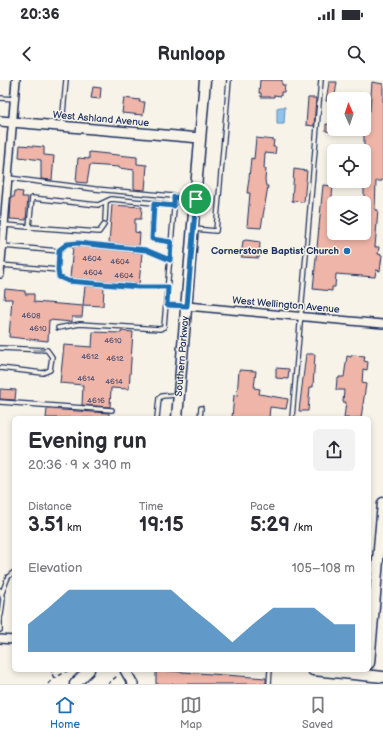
<!DOCTYPE html>
<html lang="en">
<head>
<meta charset="utf-8">
<style>
  :root { --surface:#fff; --page:#f2f2f3; --text:#2b2b33; --muted:#7c7c81; --line:#e1e1e2; --accent:#1f6fb2 }
  body { margin:0; font-family:"Balsamiq Sans",sans-serif; background:var(--page); color:var(--text); height:100vh; display:flex; flex-direction:column; font-size:15px; white-space:nowrap }
  * { box-sizing:border-box; margin:0 }
  p { font-size:13px; color:var(--muted) }
  .icon { flex:none; width:22px; height:22px; fill:none; stroke:currentColor; stroke-width:2; stroke-linecap:round; stroke-linejoin:round }
  .map { position:relative; flex:1; overflow:hidden }
  .details { position:absolute; left:12px; top:336px; width:359px; height:256px; display:flex; flex-direction:column; background:var(--surface); border-radius:6px; box-shadow:0 2px 6px #0003 }
  .details>* { flex:none }
  .needle { width:26px; rotate:357deg }
  .tools { position:absolute; left:327px; top:12px; display:grid; gap:8px }
  .tools a { display:grid; place-items:center; width:44px; height:44px; border-radius:6px; background:var(--surface); box-shadow:0 2px 6px #0003; font-size:20px }
  .pin { position:absolute; display:grid; place-items:center; width:34px; height:34px; color:#fff; margin:-17px; border:2px solid #fff; border-radius:50%; box-shadow:0 1px 4px #0007 }
  .round { display:grid; place-items:center; flex:none; width:42px; height:42px; border-radius:6px; background:var(--page) }
  .overview { display:flex; align-items:center; justify-content:space-between; height:68px; padding:0 16px }
  h1 { font-size:22px; font-weight:600; line-height:30px }
  .metrics { display:grid; grid-template-columns:repeat(3,1fr); gap:6px; height:68px; padding:4px 16px }
  .metrics div { display:grid; align-content:center }
  .metrics b { font-size:20px; font-weight:600 }
  .metrics small { font-size:11px; font-weight:400 }
  .metrics p { font-size:11px }
  .chart { height:112px; padding:8px 16px }
  .chart p { display:flex; justify-content:space-between }
  .chart svg { width:100%; height:72px; margin-top:4px; fill:var(--accent); opacity:.7 }
  .status { display:flex; justify-content:space-between; align-items:center; height:28px; padding:0 20px; background:var(--surface); direction:ltr }
  .status svg { height:11px; fill:currentColor }
  header { display:flex; justify-content:space-between; align-items:center; height:52px; padding:0 16px; background:var(--surface); font-size:18px; font-weight:600 }
  .menu { display:flex; justify-content:space-around; align-items:center; height:56px; border-top:1px solid var(--line); background:var(--surface); font-size:11px; color:var(--muted) }
  .menu a { display:grid; justify-items:center; gap:2px }
  .menu .selected { color:var(--accent) }
  .map>svg:first-child { display:block }
  .water { fill:#8fc5ed; stroke:#6189b4 }
  .building { fill:#efb5a8; stroke:#1b2f5e }
  .lines { fill:none; stroke-linecap:round; stroke-linejoin:round }
  .service-casing { stroke:#1b2f5e; stroke-width:6 }
  .minor-casing { stroke:#1b2f5e; stroke-width:10 }
  .tertiary-casing { stroke:#1b2f5e; stroke-width:12 }
  .secondary-casing { stroke:#1b2f5e; stroke-width:13 }
  .path { stroke:#1b2f5e; stroke-width:1.5; stroke-dasharray:4 3; stroke-linecap:butt }
  .service { stroke:#f7f3e8; stroke-width:3.5 }
  .minor { stroke:#f7f3e8; stroke-width:7 }
  .tertiary { stroke:#f7f3e8; stroke-width:9 }
  .secondary { stroke:#f7f3e8; stroke-width:10 }
  .oneway { fill:#8991a3 }
  .route-casing { stroke:#fff; stroke-width:8 }
  .route { stroke:#1f6fb2; stroke-width:5 }
  .poi-dot { fill:#1f6fb2; stroke:#f7f3e8; stroke-width:1.5 }
  .labels { text-anchor:middle; dominant-baseline:central; stroke-width:3; stroke-linejoin:round; paint-order:stroke }
  .number-label { font-size:8px; fill:#505070 }
  .street-label { font-size:10px; fill:#1b2f5e; stroke:#f7f3e8 }
  .poi-label { font-size:10px; font-weight:bold; fill:#1b2f5e; stroke:#f7f3e8; text-anchor:end }
</style>
</head>
<body>
<div class="status"><b>20:36</b><svg viewBox="0 0 49 12"><path d="M0 12V9h3v3zM5 12V6h3v6zM10 12V3h3v9zM15 12V0h3v12zM26 1h20v11H26zM47 4h2v5h-2z"/></svg></div>
<header><svg class="icon" aria-label="back" viewBox="0 0 24 24"><path d="M15 5l-7 7 7 7"/></svg>Runloop<svg class="icon" aria-label="search" viewBox="0 0 24 24"><circle cx="10" cy="10" r="6"/><path d="M15 15l6 6"/></svg></header>
<div class="map">
<svg width="383" height="604" viewBox="0 0 383 604">
  <rect width="100%" height="100%" fill="#f7f3e8"/>
  <filter id="ink" filterUnits="userSpaceOnUse"><feTurbulence type="fractalNoise" baseFrequency=".025" numOctaves="2"/><feDisplacementMap in="SourceGraphic" scale="8" xChannelSelector="R" yChannelSelector="G"/><feConvolveMatrix kernelMatrix="1 2 1 2 8 2 1 2 1" color-interpolation-filters="sRGB"/></filter>
  <g filter="url(#ink)">
    <!-- water -->
    <path class="water" d="M280 27H285L284 44H277V28Z"/>
    <!-- building -->
    <g class="building">
      <path d="M260 0H282V5H285L284 12H281V16L274 15V17H261V13H259Z"/>
      <path d="M329 2H337L334 22 326 21Z"/>
      <path d="M372 2 383 4V96L382 101H376L375 130H378L375 167H379L378 174 382 175 380 191 376 190 375 197 336 194 335 207H332V211L313 209 323 105 333 106 331 126 334 127V153H364V30L370 31Z"/>
      <path d="M93 7 101 8 100 19 91 18Z"/>
      <path d="M124 18 140 20 139 22H145L143 35 122 33Z"/>
      <path d="M308 18H316L314 46 306 45Z"/>
      <path d="M326 44 334 45V52L326 51Z"/>
      <path d="M256 58 274 60 273 67H276L275 74 265 73 264 89H266L265 100 266 106H268L261 148 247 147 250 113H247L249 98 251 78 254 79Z"/>
      <path d="M20 65 44 67V75L54 76 52 100 41 99V80L19 77Z"/>
      <path d="M89 72 137 77V84L147 85 145 110 134 109V90L119 88V87L90 85 87 103 76 102 78 78 89 79Z"/>
      <path d="M294 89 307 91 304 122 292 121Z"/>
      <path d="M15 111 23 112 22 117H28L26 140 10 139 11 117H14Z"/>
      <path d="M112 125 142 127 141 139H135V152L140 153 139 166 109 163Z"/>
      <path d="M246 160 260 162 259 178 241 177 243 161Z"/>
      <path d="M78 166 142 173 139 204 70 198 73 167Z"/>
      <path d="M85 206 104 207 103 226 83 225Z"/>
      <path d="M5 209 25 211V214H34V222L83 226 82 237H72V242L49 240 48 261 9 257 12 219H4Z"/>
      <path d="M122 251 133 252 129 309 111 308 110 327 82 325 83 305 60 303 64 265 92 267 93 252 121 253Z"/>
      <path d="M306 274H315L313 307H310L308 331H299Z"/>
      <path d="M352 275 365 276 364 281 368 282 367 290 363 289 362 303 366 304 361 338H344L346 322H343L344 310H336L337 299H339V297H344L347 276 351 277Z"/>
      <path d="M276 288 289 289 288 299 276 298Z"/>
      <path d="M239 290 256 291 254 308 260 309 259 314 288 319 286 329 270 327 269 338H232L234 315 237 316Z"/>
      <path d="M0 309 16 310 15 320 0 319Z"/>
      <path d="M47 329 109 333V338H46Z"/>
      <path d="M156 590 266 598V604H156Z"/>
    </g>
    <g class="lines">
      <!-- service casing -->
      <g class="service-casing">
        <g id="service">
          <path d="M0 18 15 19"/>
          <path d="M62 45 66 0"/>
          <path d="M9 98 95 109 195 118"/>
          <path d="M105 140 106 122"/>
          <path d="M5 145 29 147"/>
          <path d="M104 145 99 152 29 147 32 118 98 125 111 119 154 123"/>
          <path d="M194 149 216 151 229 0"/>
          <path d="M171 162 152 159 154 123 174 126"/>
          <path d="M59 171 67 164 78 163 146 170 170 180"/>
          <path d="M1 185 58 190 59 171 3 166"/>
          <path d="M58 190 59 197 68 201 138 207H168"/>
          <path d="M167 225 186 226"/>
          <path d="M58 248 80 244 160 249 164 247 175 117"/>
          <path d="M0 268 47 270 52 277 50 290 43 293 0 288"/>
          <path d="M0 322 112 330"/>
          <path d="M157 338 159 318 162 316 177 315"/>
          <path d="M200 338 201 328"/>
          <path d="M292 338 321 0"/>
          <path d="M0 510 3 519 1 535"/>
          <path d="M2 513 8 497 14 492"/>
          <path d="M0 534V550"/>
          <path d="M269 604 270 590"/>
        </g>
      </g>
      <!-- minor casing -->
      <g class="minor-casing">
        <g id="minor">
          <path d="M0 194 16 0"/>
          <path d="M187 226 383 244"/>
          <path d="M0 559 14 560"/>
        </g>
      </g>
      <!-- tertiary casing -->
      <g class="tertiary-casing">
        <g id="tertiary">
          <path d="M0 41 200 58"/>
          <path d="M125 590 133 604"/>
        </g>
      </g>
      <!-- secondary casing -->
      <g class="secondary-casing">
        <g id="secondary">
          <path id="s1" d="M177 338 205 0"/>
          <path d="M369 583 383 423"/>
          <path d="M313 590 383 597"/>
          <path d="M75 604 89 590"/>
        </g>
      </g>
      <!-- path -->
      <g class="path">
        <path d="M54 598 51 592 54 590"/>
        <path d="M48 604 53 599 69 590"/>
        <path d="M108 604 117 596"/>
      </g>
      <!-- service -->
      <use href="#service" class="service"/>
      <!-- minor -->
      <use href="#minor" class="minor"/>
      <!-- tertiary -->
      <use href="#tertiary" class="tertiary"/>
      <!-- secondary -->
      <use href="#secondary" class="secondary"/>
    </g>
    <!-- one-way arrows -->
    <defs><path id="oneway-solid" d="M-6-.8H1V-3.2L6.5 0L1 3.2V.8H-6Z"/></defs>
    <use class="oneway" href="#oneway-solid" transform="translate(39 270) rotate(3)"/>
  </g>
  <g class="lines" filter="url(#ink)">
    <!-- route casing -->
    <g class="route-casing">
      <path id="route" d="M174 117 196 119 187 226 167 225 168 207H138L68 201 59 197 58 190 59 170 67 164 78 163 146 170 170 180 171 162 152 159 154 124 174 126Z"/>
    </g>
    <!-- route -->
    <use href="#route" class="route"/>
  </g>
  <!-- markers -->
  <circle class="poi-dot" cx="347" cy="171" r="4"/>
  <g class="labels">
    <!-- number labels -->
    <g class="number-label">
      <text x="92" y="178">4604</text>
      <text x="120" y="181">4604</text>
      <text x="93" y="192">4604</text>
      <text x="124" y="195">4604</text>
      <text x="31" y="235">4608</text>
      <text x="38" y="248">4610</text>
      <text x="113" y="260">4610</text>
      <text x="90" y="276">4612</text>
      <text x="115" y="278">4612</text>
      <text x="86" y="298">4614</text>
      <text x="114" y="301">4614</text>
      <text x="96" y="320">4616</text>
    </g>
    <!-- street labels -->
    <g class="street-label">
      <text transform="translate(101 39) rotate(5)">West Ashland Avenue</text>
      <text transform="translate(286 225) rotate(5)">West Wellington Avenue</text>
      <text stroke="none"><textPath href="#s1" startOffset="62">Southern Parkway</textPath></text>
    </g>
    <!-- poi labels -->
    <g class="poi-label">
      <text x="339" y="171">Cornerstone Baptist Church</text>
    </g>
  </g>
</svg>
<div class="tools">
<a><svg class="needle" viewBox="-14 -14 28 28"><path d="M0-13l5 13h-10z" fill="#e53935"/><path d="M0 13l5-13h-10z" fill="#7c7c81"/></svg></a>
<a><svg class="icon" aria-label="locate" viewBox="0 0 24 24"><circle cx="12" cy="12" r="6"/><path d="M12 2v4M12 18v4M2 12h4M18 12h4"/></svg></a>
<a><svg class="icon" aria-label="layers" viewBox="0 0 24 24"><path d="M12 4l9 5-9 5-9-5zM3 14l9 5 9-5"/></svg></a>
</div>
<div class="pin" style="left:196px;top:119px;background:#1e9e55"><svg class="icon" aria-label="arrive" viewBox="0 0 24 24"><path d="M6 21V4h12l-3 4 3 4H6"/></svg></div>
<section class="details">
<div class="overview"><div><h1>Evening run</h1><p>20:36 · 9 × 390 m</p></div><a class="round"><svg class="icon" aria-label="share" viewBox="0 0 24 24"><path d="M12 15V3M7 8l5-5 5 5M5 13v7h14v-7"/></svg></a></div>
<div class="metrics">
<div><p>Distance</p><b>3.51<small> km</small></b></div>
<div><p>Time</p><b>19:15</b></div>
<div><p>Pace</p><b>5:29<small> /km</small></b></div>
</div>
<div class="chart"><p><span>Elevation</span>105–108 m</p>
<svg viewBox="0 0 160 44" preserveAspectRatio="none"><path d="M0 44V27L10 17L20 6L30 6L40 6L50 6L60 6L70 6L80 17L90 27L100 38L110 27L120 17L130 17L140 17L150 27L160 27V44z"/></svg>
</div>
</section>
</div>
<nav class="menu">
<a class="selected"><svg class="icon" aria-label="home" viewBox="0 0 24 24"><path d="M3 11l9-7 9 7M6 9v11h12V9"/></svg>Home</a>
<a><svg class="icon" aria-label="map" viewBox="0 0 24 24"><path d="M3 6l6-2 6 2 6-2v14l-6 2-6-2-6 2zM9 4v14M15 6v14"/></svg>Map</a>
<a><svg class="icon" aria-label="saved" viewBox="0 0 24 24"><path d="M7 4h10v16l-5-4-5 4z"/></svg>Saved</a>
</nav>
</body>
</html>
